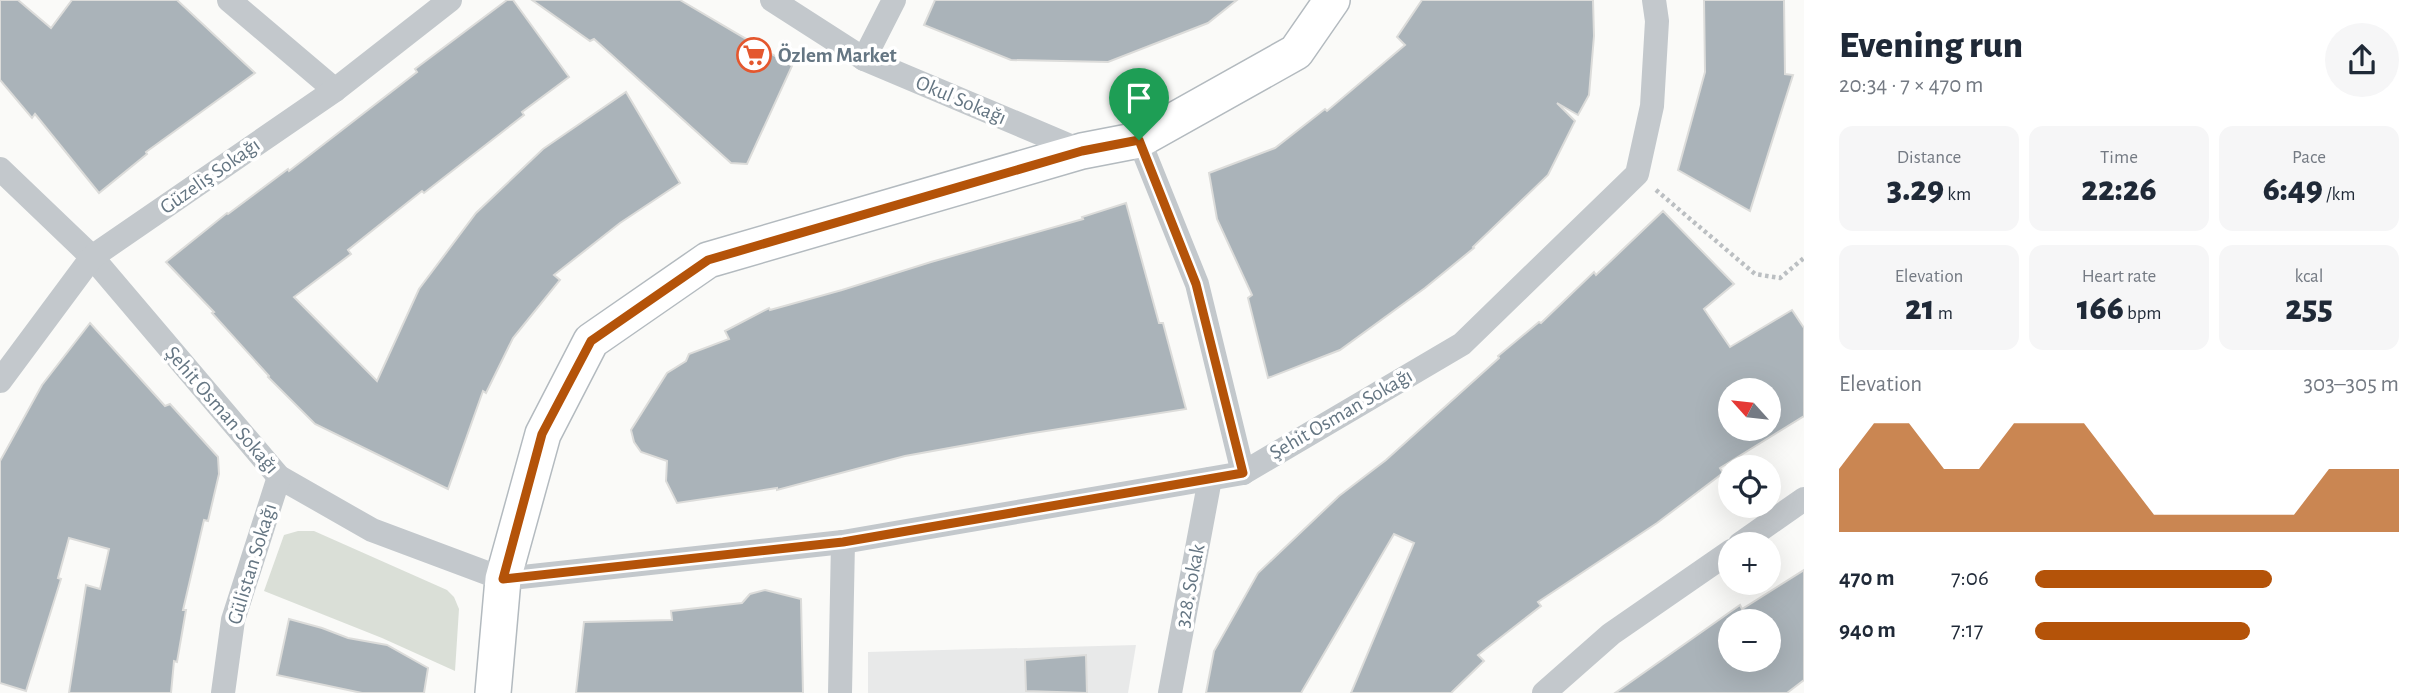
<!DOCTYPE html>
<html lang="en">
<head>
<meta charset="utf-8">
<style>
  :root { --surface:#fff; --page:#f6f6f7; --text:#1f2937; --muted:#747a83; --accent:#b45309 }
  body { margin:0; font-family:"Alegreya Sans",sans-serif; background:var(--page); color:var(--text); height:100vh; display:flex; flex-direction:column; font-size:26px; white-space:nowrap }
  * { box-sizing:border-box; margin:0 }
  p { font-size:23px; color:var(--muted) }
  .icon { flex:none; width:38px; height:38px; fill:none; stroke:currentColor; stroke-width:2; stroke-linecap:round; stroke-linejoin:round }
  .map { position:relative; flex:1; overflow:hidden }
  .drawer { display:flex; flex-direction:column; background:var(--surface); width:630px }
  .drawer>* { flex:none }
  .needle { width:46px; rotate:297deg }
  .buttons { position:absolute; left:1718px; top:378px; display:grid; gap:14px }
  .buttons a { display:grid; place-items:center; width:63px; height:63px; border-radius:50%; background:var(--surface); box-shadow:0 7px 28px #0002; font-size:35px }
  .pin { position:absolute; display:grid; place-items:center; width:60px; height:60px; color:#fff; margin:-72px -30px; border-radius:50% 50% 50% 0; rotate:-45deg; box-shadow:0 0 7px #0007 }
  .pin .icon { rotate:45deg }
  .round { display:grid; place-items:center; flex:none; width:74px; height:74px; border-radius:37px; background:var(--page) }
  .head { display:flex; align-items:center; justify-content:space-between; height:119px; padding:0 35px }
  h1 { font-size:38px; font-weight:800; line-height:52px }
  .metrics { display:grid; grid-template-columns:repeat(3,1fr); gap:10px; height:119px; padding:7px 35px }
  .metrics div { display:grid; align-content:center; border-radius:14px; background:var(--page); text-align:center }
  .metrics b { font-size:35px; font-weight:800 }
  .metrics small { font-size:19px; font-weight:400 }
  .metrics p { font-size:19px }
  .chart { height:196px; padding:14px 35px }
  .chart p { display:flex; justify-content:space-between }
  .chart svg { width:100%; height:126px; margin-top:7px; fill:var(--accent); opacity:.7 }
  ul { padding:0 35px; list-style:none; font-size:23px }
  li { display:grid; grid-template-columns:112px 84px 1fr; align-items:center; height:52px }
  li i { height:18px; border-radius:9px; background:var(--accent) }
  main { display:flex; flex:1; min-height:0 }
  .map>svg:first-child { display:block }
  .built { fill:#e8e9e9 }
  .green { fill:#dadfd7 }
  .building { fill:#aab3b9; stroke:#dcdcda; stroke-width:2; fill-rule:evenodd }
  .lines { fill:none; stroke-linecap:round; stroke-linejoin:round }
  .secondary-casing { stroke:#b3babf; stroke-width:38 }
  .path { stroke:#bbbfc2; stroke-width:4.5; stroke-dasharray:3.5 3.5; stroke-linecap:butt }
  .street { stroke:#c3c8cc; stroke-width:24 }
  .secondary { stroke:#fff; stroke-width:35 }
  .route-casing { stroke:#fff; stroke-width:14 }
  .route { stroke:#b45309; stroke-width:9 }
  .labels { text-anchor:middle; dominant-baseline:central; stroke-width:7; stroke-linejoin:round; paint-order:stroke }
  .poi-label { font-size:21px; font-weight:bold; fill:#657683; stroke:#fff; text-anchor:start }
  .street-label { font-size:21px; fill:#657683; stroke:#fff }
</style>
</head>
<body>
<main>
<div class="map">
<svg width="1804" height="693" viewBox="0 0 1804 693">
  <rect width="100%" height="100%" fill="#fafaf8"/>
  <!-- built -->
  <path class="built" d="M1136 645 1128 693H868V652Z"/>
  <!-- green -->
  <path class="green" d="M298 531H314L447 590 454 597 459 609 455 671 382 638 264 591 284 535Z"/>
  <!-- building -->
  <g class="building">
    <path d="M0 0H18L51 28 72 0H177L255 73 146 152 147 154 99 193 35 114 32 118 0 80Z"/>
    <path d="M507 0H513L569 77 522 112 524 115 424 193 422 191 348 250 351 254 294 297 377 381 419 289 476 213 543 149 626 92 680 183 620 223 554 275 560 280 513 338 486 393 483 391 448 489 315 424 268 377 269 376 212 313 214 312 166 262 227 213 228 214 288 169 289 171 417 72 415 69Z"/>
    <path d="M532 0H680L792 66 747 164 731 163 594 39 590 41Z"/>
    <path d="M935 0H1237L1208 23 1108 62 1011 60 924 25Z"/>
    <path d="M1422 0H1593L1594 36 1589 95 1578 115 1557 103 1575 121 1548 175 1473 247 1474 248 1425 288 1340 350 1268 378 1248 298 1252 295 1217 219 1209 173 1275 148 1325 109 1327 111 1405 45 1397 37Z"/>
    <path d="M1704 0H1784L1785 74 1793 75 1750 211 1678 170 1705 72Z"/>
    <path d="M1126 203 1159 323H1163L1186 409 1027 434 905 456 777 490V488L677 503 666 481 667 461 641 452 634 442 631 430 667 373 686 361 689 354 729 339 725 331 769 308 770 310 842 290 931 262 1083 219 1082 217Z"/>
    <path d="M1663 211 1734 284 1704 309 1730 347 1792 310 1804 328V416L1720 468 1723 473 1657 523 1538 602 1541 606 1478 655 1484 661 1451 693H1351L1414 543 1394 534 1301 693H1206L1214 651 1258 573 1339 496 1386 460 1499 358 1498 356 1539 322 1541 323 1594 272 1596 275ZM1731 390H1769V429H1731Z"/>
    <path d="M90 323 165 406 170 404 218 457 219 474 208 521 204 520 183 610H186L177 662 174 661 171 693H69L86 585 100 589 109 549 69 538 58 578 61 579 26 691 0 683V461L42 385Z"/>
    <path d="M1804 570V680L1787 693H1615L1740 605 1742 609ZM1731 621H1769V660H1731Z"/>
    <path d="M765 590 801 599 803 693H576L584 622 672 620 671 611 742 603 750 594Z"/>
    <path d="M289 619 322 628 348 638 387 645 428 668 424 693H362L277 675Z"/>
    <path d="M1086 655 1087 693 1026 691 1025 660Z"/>
  </g>
  <g class="lines">
    <!-- secondary casing -->
    <g class="secondary-casing">
      <path id="secondary" d="M493 693 503 579 543 434 591 341 708 260 1082 151 1139 140 1296 52 1332 0"/>
    </g>
    <!-- path -->
    <path class="path" d="M1656 190 1755 274 1780 278 1804 258"/>
    <!-- street -->
    <g class="street">
      <path d="M229 0 335 90"/>
      <path d="M772 0 864 59 1082 151"/>
      <path d="M864 59 894 0"/>
      <path d="M1139 140 1197 284 1243 473"/>
      <path d="M0 169 92 257 279 477 372 530 503 579 843 542 1243 473 1462 344 1637 174 1652 106 1657 21 1654 0"/>
      <path d="M0 381 92 257 335 90 450 0"/>
      <path d="M1740 544 1804 499"/>
      <path d="M223 693 233 620 279 477"/>
      <path d="M840 693 843 542"/>
      <path d="M1170 693 1210 479"/>
      <path d="M1544 693 1611 634 1731 551"/>
    </g>
    <!-- secondary -->
    <use href="#secondary" class="secondary"/>
  </g>
  <g class="lines">
    <!-- route casing -->
    <g class="route-casing">
      <path id="route" d="M1139 140 1196 284 1243 473 843 542 503 579 542 434 591 341 708 260 1082 151Z"/>
    </g>
    <!-- route -->
    <use href="#route" class="route"/>
  </g>
  <!-- icons -->
  <defs>
    <g id="supermarket-ring" transform="scale(1.75)"><circle r="9.5" fill="#fff" stroke="#e4572e" stroke-width="1.5"/><path d="M-6-5.5h2.5l.6 2H6L4.5 2H-2.5L-4.4-4H-6ZM-1.5 3.2a1.3 1.3 0 1 0 .1 0ZM3 3.2a1.3 1.3 0 1 0 .1 0Z" fill="#e4572e"/></g>
  </defs>
  <g fill-rule="evenodd">
    <use href="#supermarket-ring" x="754" y="55"/>
  </g>
  <g class="labels">
    <!-- poi labels -->
    <g class="poi-label">
      <text x="778" y="55">Özlem Market</text>
    </g>
    <!-- street labels -->
    <g class="street-label">
      <text transform="translate(961 100) rotate(23)">Okul Sokağı</text>
      <text transform="translate(210 176) rotate(-35)">Güzeliş Sokağı</text>
      <text transform="translate(222 410) rotate(49)">Şehit Osman Sokağı</text>
      <text transform="translate(1341 414) rotate(-30)">Şehit Osman Sokağı</text>
      <text transform="translate(252 564) rotate(-73)">Gülistan Sokağı</text>
      <text transform="translate(1190 586) rotate(-79)">328. Sokak</text>
    </g>
  </g>
</svg>
<div class="buttons">
<a><svg class="needle" viewBox="-14 -14 28 28"><path d="M0-13l5 13h-10z" fill="#e53935"/><path d="M0 13l5-13h-10z" fill="#747a83"/></svg></a>
<a><svg class="icon" aria-label="locate" viewBox="0 0 24 24"><circle cx="12" cy="12" r="6"/><path d="M12 2v4M12 18v4M2 12h4M18 12h4"/></svg></a>
<a>+</a>
<a>−</a>
</div>
<div class="pin" style="left:1139px;top:140px;background:#1e9e55"><svg class="icon" aria-label="arrive" viewBox="0 0 24 24"><path d="M6 21V4h12l-3 4 3 4H6"/></svg></div>
</div>
<section class="drawer">
<div class="head"><div><h1>Evening run</h1><p>20:34 · 7 × 470 m</p></div><a class="round"><svg class="icon" aria-label="share" viewBox="0 0 24 24"><path d="M12 15V3M7 8l5-5 5 5M5 13v7h14v-7"/></svg></a></div>
<div class="metrics">
<div><p>Distance</p><b>3.29<small> km</small></b></div>
<div><p>Time</p><b>22:26</b></div>
<div><p>Pace</p><b>6:49<small> /km</small></b></div>
</div>
<div class="metrics">
<div><p>Elevation</p><b>21<small> m</small></b></div>
<div><p>Heart rate</p><b>166<small> bpm</small></b></div>
<div><p>kcal</p><b>255</b></div>
</div>
<div class="chart"><p><span>Elevation</span>303–305 m</p>
<svg viewBox="0 0 160 44" preserveAspectRatio="none"><path d="M0 44V22L10 6L20 6L30 22L40 22L50 6L60 6L70 6L80 22L90 38L100 38L110 38L120 38L130 38L140 22L150 22L160 22V44z"/></svg>
</div>
<ul>
<li><b>470 m</b>7:06<i style="width:65%"></i></li>
<li><b>940 m</b>7:17<i style="width:59%"></i></li>
</ul>
</section>
</main>
</body>
</html>
